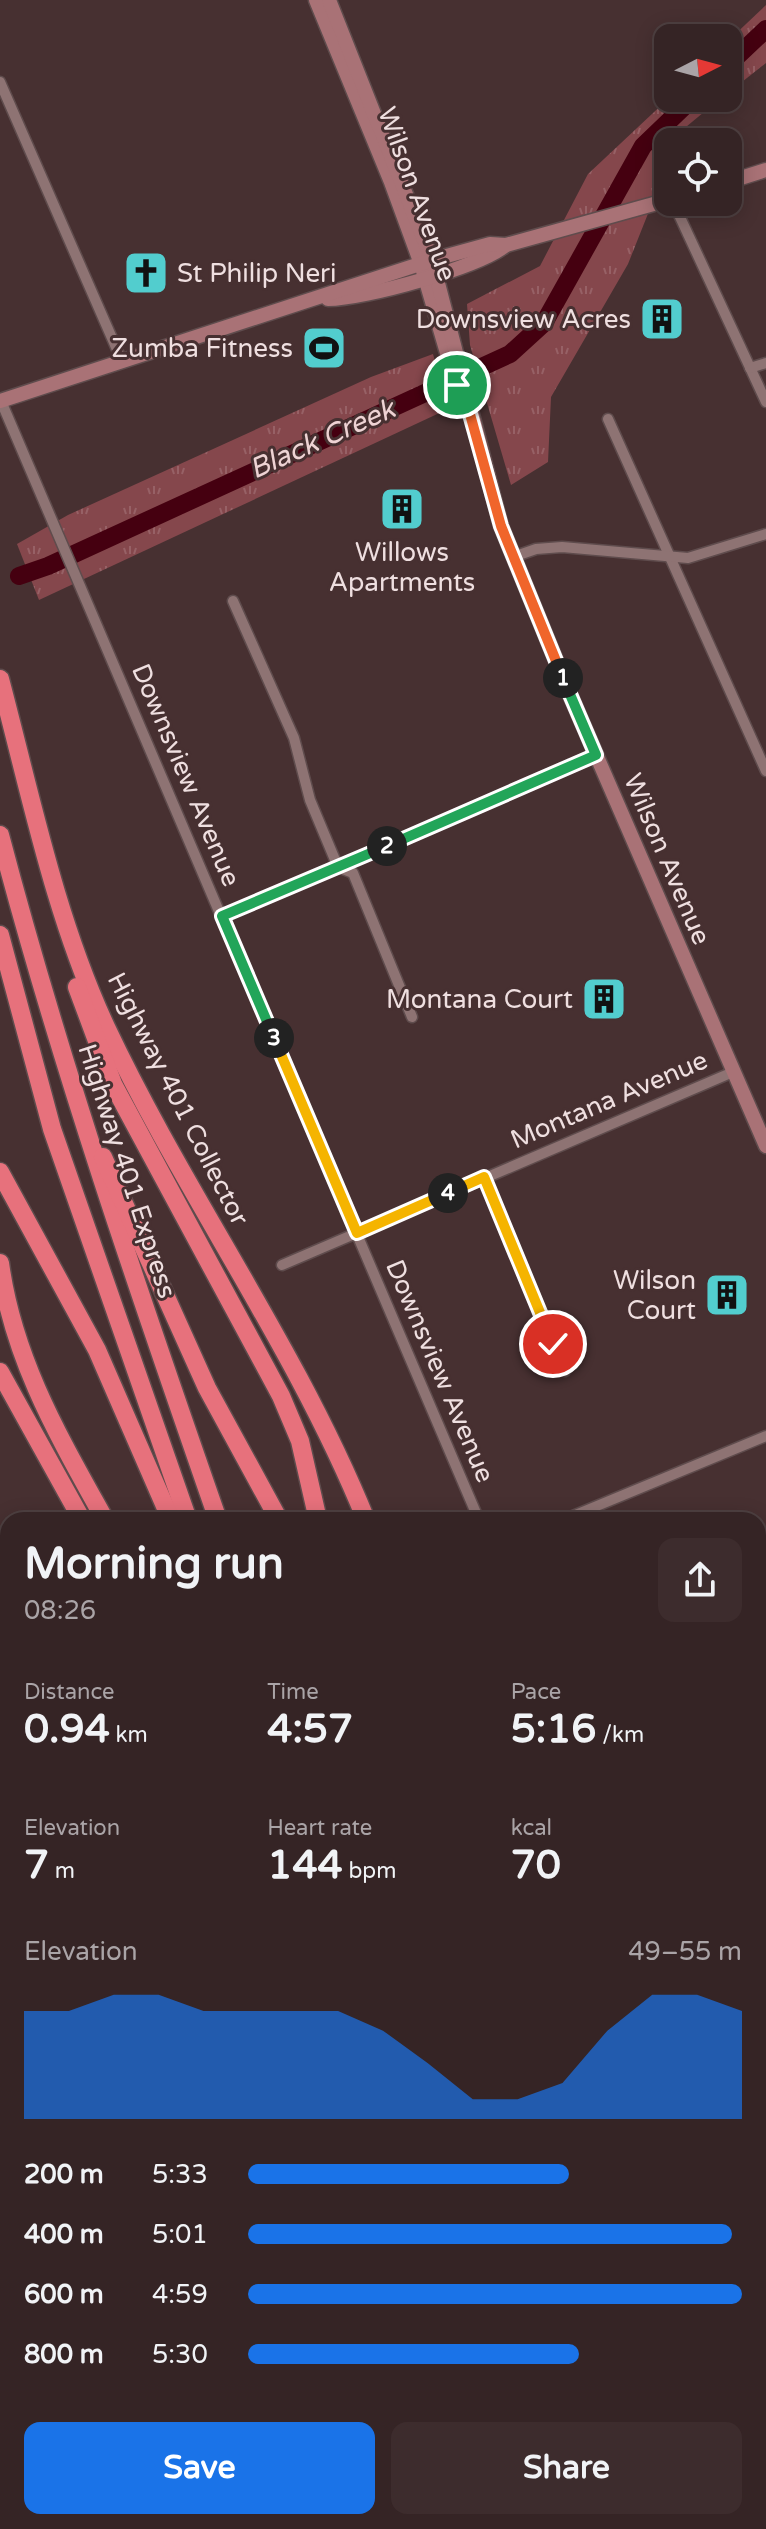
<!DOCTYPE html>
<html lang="en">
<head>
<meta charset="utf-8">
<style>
  :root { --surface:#352425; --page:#3d2c2d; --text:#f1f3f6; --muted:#aaa4a7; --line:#4f4142; --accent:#1a73e8 }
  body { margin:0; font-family:"Varela Round",sans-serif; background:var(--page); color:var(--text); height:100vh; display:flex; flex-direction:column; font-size:30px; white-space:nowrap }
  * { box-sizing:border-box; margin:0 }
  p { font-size:26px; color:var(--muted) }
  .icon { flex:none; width:44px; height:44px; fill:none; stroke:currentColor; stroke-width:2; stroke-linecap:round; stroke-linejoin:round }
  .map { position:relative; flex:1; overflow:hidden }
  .side { position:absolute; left:0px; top:1512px; width:766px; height:1018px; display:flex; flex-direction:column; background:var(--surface); border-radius:24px 24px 0 0; box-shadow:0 4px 20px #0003,0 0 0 2px var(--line) }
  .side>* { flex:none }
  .needle { width:52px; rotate:84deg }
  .controls { position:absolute; left:654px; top:24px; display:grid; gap:16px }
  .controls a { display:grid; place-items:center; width:88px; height:88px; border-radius:16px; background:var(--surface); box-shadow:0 4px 20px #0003,0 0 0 2px var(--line); font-size:40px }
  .pin { position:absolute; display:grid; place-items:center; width:68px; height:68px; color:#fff; margin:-34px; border:4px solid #fff; border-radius:50%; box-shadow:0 2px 8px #0007 }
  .km { position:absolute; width:40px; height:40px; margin:-20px; border-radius:50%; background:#222; color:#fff; font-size:22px; line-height:40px; text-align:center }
  .round { display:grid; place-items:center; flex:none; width:84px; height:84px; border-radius:16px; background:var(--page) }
  .head { display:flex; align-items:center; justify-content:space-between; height:136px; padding:0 24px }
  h1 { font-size:44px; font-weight:700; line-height:60px }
  .figures { display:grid; grid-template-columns:repeat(3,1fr); gap:12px; height:136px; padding:8px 24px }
  .figures div { display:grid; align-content:center }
  .figures b { font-size:40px; font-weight:700 }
  .figures small { font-size:22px; font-weight:400 }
  .figures p { font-size:22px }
  .chart { height:224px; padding:16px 24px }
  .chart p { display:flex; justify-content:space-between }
  .chart svg { width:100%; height:144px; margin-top:8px; fill:var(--accent); opacity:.7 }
  .action { display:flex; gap:16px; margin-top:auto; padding:16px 24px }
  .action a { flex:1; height:92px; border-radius:16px; background:var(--accent); color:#fff; font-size:32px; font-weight:700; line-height:92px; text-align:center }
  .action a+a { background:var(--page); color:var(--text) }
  ul { padding:0 24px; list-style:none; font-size:26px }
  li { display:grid; grid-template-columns:128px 96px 1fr; align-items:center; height:60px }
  li i { height:20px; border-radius:10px; background:var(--accent) }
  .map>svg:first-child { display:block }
  .green { fill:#85474c }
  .park { fill:url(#park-tufts) }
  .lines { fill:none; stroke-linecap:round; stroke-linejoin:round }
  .river { stroke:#450010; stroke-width:18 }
  .street-casing { stroke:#5f4c4d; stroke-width:13 }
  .secondary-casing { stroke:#5f4c4d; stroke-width:17 }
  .highway-casing { stroke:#5f4c4d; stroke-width:21 }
  .street { stroke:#8e7373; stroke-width:10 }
  .secondary { stroke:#a97276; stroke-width:14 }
  .highway { stroke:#e7717c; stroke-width:18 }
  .split-1-casing { stroke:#fff; stroke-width:16 }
  .split-2-casing { stroke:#fff; stroke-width:16 }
  .split-3-casing { stroke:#fff; stroke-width:16 }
  .split-4-casing { stroke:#fff; stroke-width:16 }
  .split-5-casing { stroke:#fff; stroke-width:16 }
  .split-1 { stroke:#f0652b; stroke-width:10 }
  .split-2 { stroke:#22a559; stroke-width:10 }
  .split-3 { stroke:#22a559; stroke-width:10 }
  .split-4 { stroke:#f5b400; stroke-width:10 }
  .split-5 { stroke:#f5b400; stroke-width:10 }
  .labels { text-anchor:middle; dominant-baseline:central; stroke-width:6; stroke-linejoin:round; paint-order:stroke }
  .street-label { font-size:26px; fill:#efdfe0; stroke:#473031 }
  .poi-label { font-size:26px; fill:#efdfe0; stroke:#473031; text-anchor:end }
  .water-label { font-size:28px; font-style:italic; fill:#eed3d4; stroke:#473031 }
</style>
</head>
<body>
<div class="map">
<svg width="766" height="2529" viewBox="0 0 766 2529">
  <defs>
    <pattern id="park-tufts" width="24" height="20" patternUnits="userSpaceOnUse" patternTransform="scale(2)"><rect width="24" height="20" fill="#85474c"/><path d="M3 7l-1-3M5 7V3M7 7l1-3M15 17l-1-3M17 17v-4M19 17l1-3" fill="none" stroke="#976166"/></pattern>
  </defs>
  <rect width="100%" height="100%" fill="#473031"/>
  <!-- green -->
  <path class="green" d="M766 1565V1604L758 1607V1568Z"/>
  <!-- park -->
  <g class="park">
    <path d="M766 5V63L728 93V41Z"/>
    <path d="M669 98H721L675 136 677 142H668V183L659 186 628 264 551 397 548 462 511 485 470 345 467 304 540 266 588 174Z"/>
    <path d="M433 354 448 409 39 600 17 544 68 515 371 377Z"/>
    <path d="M758 2207 766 2225V2346L758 2343Z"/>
  </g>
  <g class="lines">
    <!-- river -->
    <g class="river">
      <path d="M728 65 766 29"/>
      <path d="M19 576 48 566 510 354 544 323 643 146 693 98"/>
    </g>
    <!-- street casing -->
    <g class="street-casing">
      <g id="street">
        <path d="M0 82 122 361"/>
        <path d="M673 202 766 402"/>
        <path d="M750 368 766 363"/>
        <path d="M1 401 479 1520"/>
        <path d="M608 419 766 771"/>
        <path d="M513 557 536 549 562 547 688 558 766 534"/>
        <path d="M233 601 294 738 310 800 338 867"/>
        <path d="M338 867 353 873 412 1017"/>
        <path d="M222 916 596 755"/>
        <path d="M484 1177 565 1371"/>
        <path d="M282 1265 733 1072"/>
        <path d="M563 1520 766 1436"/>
        <path d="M760 1812 766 1826"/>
        <path d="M758 2163 766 2181"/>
        <path d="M0 2285 8 2282"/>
        <path d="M195 2522 199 2529"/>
        <path d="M354 2522 361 2529"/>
        <path d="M322 2529 344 2522"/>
      </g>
    </g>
    <!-- secondary casing -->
    <g class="secondary-casing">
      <g id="secondary">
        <path d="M316 0 391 182 421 264 454 377"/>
        <path d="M329 0 432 260 501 526 568 690 766 1146"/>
        <path d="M728 182 766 170"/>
        <path d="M328 299C364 299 480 267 506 245"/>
        <path d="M0 401 432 260 490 244 506 245 668 200"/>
        <path d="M0 1730 8 1749"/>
        <path d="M0 2488 8 2485"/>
      </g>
    </g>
    <!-- highway casing -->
    <g class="highway-casing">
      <g id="highway">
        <path d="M0 679C31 796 55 917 106 1027 185 1195 296 1347 366 1520"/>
        <path d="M0 835C61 1067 139 1293 218 1520"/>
        <path d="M0 935 52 1129 188 1520"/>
        <path d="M77 987 113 1084 281 1396 300 1441 318 1520"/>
        <path d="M103 1157 207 1388 279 1520"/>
        <path d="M0 1172 97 1350 171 1520"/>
        <path d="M0 1263C13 1359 59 1437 105 1520"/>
        <path d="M0 1372 82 1520"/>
        <path d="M509 2522 512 2529"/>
        <path d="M547 2522 550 2529"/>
        <path d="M583 2522 586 2529"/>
        <path d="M621 2522 623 2529"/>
      </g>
    </g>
    <!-- street -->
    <use href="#street" class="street"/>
    <!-- secondary -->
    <use href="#secondary" class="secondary"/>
    <!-- highway -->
    <use href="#highway" class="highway"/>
  </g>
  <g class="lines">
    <!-- split-1 casing -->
    <g class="split-1-casing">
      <path id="split-1" d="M457 385 468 407 501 526 563 678"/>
    </g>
    <!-- split-2 casing -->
    <g class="split-2-casing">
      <path id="split-2" d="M387 846 596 755 563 678"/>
    </g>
    <!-- split-3 casing -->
    <g class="split-3-casing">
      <path id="split-3" d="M274 1038 222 916 387 846"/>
    </g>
    <!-- split-4 casing -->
    <g class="split-4-casing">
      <path id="split-4" d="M274 1038 357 1233 448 1193"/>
    </g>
    <!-- split-5 casing -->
    <g class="split-5-casing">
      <path id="split-5" d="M448 1193 484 1177 553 1344"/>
    </g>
    <!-- split-1 -->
    <use href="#split-1" class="split-1"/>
    <!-- split-2 -->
    <use href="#split-2" class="split-2"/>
    <!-- split-3 -->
    <use href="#split-3" class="split-3"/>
    <!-- split-4 -->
    <use href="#split-4" class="split-4"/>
    <!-- split-5 -->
    <use href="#split-5" class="split-5"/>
  </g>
  <!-- icons -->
  <defs>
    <g id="church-square" transform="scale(2.3)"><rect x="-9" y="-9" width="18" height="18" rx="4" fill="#52cdce" stroke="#473031"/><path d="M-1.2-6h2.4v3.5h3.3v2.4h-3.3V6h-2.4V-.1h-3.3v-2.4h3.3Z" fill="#111"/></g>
    <g id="building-square" transform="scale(2.3)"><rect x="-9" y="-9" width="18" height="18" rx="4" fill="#52cdce" stroke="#473031"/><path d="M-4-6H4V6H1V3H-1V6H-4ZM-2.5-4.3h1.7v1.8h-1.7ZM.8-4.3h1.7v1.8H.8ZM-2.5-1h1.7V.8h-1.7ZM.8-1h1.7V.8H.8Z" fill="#111"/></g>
    <g id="stadium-square" transform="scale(2.3)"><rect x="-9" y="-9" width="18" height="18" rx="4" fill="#52cdce" stroke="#473031"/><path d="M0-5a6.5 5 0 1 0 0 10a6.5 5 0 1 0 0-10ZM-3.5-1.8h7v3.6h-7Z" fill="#111"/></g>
  </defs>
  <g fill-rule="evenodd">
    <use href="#church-square" x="146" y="273"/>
    <use href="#building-square" x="662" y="319"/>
    <use href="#stadium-square" x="324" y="348"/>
    <use href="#building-square" x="402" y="509"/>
    <use href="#building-square" x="604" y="999"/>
    <use href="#building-square" x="727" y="1295"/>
  </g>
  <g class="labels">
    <!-- street labels -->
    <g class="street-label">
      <text transform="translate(417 194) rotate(70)">Wilson Avenue</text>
      <text transform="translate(186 775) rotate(67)">Downsview Avenue</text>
      <text transform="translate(667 859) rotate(67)">Wilson Avenue</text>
      <text transform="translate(178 1099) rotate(63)">Highway 401 Collector</text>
      <text transform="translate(609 1100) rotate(-23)">Montana Avenue</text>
      <text transform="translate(127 1171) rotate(72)">Highway 401 Express</text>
      <text transform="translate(440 1371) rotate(67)">Downsview Avenue</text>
    </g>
    <!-- poi labels -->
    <g class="poi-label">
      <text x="177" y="273" text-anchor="start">St Philip Neri</text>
      <text x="631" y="319">Downsview Acres</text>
      <text x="293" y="348">Zumba Fitness</text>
      <text x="402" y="552" text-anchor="middle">Willows<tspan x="402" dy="30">Apartments</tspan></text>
      <text x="573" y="999">Montana Court</text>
      <text x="696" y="1280">Wilson<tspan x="696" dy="30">Court</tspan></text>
    </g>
    <!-- water labels -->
    <g class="water-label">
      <text transform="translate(322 439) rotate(-24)">Black Creek</text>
    </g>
  </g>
</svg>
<div class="controls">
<a><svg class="needle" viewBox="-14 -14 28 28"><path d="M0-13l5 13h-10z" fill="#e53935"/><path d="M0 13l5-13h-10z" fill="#aaa4a7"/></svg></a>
<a><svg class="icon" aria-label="locate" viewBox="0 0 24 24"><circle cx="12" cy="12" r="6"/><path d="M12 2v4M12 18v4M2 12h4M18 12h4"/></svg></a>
</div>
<div class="pin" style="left:457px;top:385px;background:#1e9e55"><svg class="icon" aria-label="arrive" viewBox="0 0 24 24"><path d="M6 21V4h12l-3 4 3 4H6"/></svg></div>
<div class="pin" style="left:553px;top:1344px;background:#d93025"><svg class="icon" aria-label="check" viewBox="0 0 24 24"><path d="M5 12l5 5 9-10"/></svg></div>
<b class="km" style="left:563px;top:678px">1</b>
<b class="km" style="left:387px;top:846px">2</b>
<b class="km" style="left:274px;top:1038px">3</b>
<b class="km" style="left:448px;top:1193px">4</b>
<section class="side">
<div class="head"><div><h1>Morning run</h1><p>08:26</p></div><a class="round"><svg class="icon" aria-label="share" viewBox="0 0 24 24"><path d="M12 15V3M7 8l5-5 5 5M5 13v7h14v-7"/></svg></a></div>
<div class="figures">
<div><p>Distance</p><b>0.94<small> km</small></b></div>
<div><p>Time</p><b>4:57</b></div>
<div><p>Pace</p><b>5:16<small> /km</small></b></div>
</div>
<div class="figures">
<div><p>Elevation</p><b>7<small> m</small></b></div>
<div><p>Heart rate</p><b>144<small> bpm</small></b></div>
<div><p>kcal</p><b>70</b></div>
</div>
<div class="chart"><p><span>Elevation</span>49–55 m</p>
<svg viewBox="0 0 160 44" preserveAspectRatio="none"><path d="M0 44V11L10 11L20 6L30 6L40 11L50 11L60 11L70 11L80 17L90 27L100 38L110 38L120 33L130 17L140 6L150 6L160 11V44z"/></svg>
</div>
<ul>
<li><b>200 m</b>5:33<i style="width:65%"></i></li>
<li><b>400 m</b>5:01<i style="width:98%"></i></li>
<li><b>600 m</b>4:59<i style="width:100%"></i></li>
<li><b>800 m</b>5:30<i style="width:67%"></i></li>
</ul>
<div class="action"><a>Save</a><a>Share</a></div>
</section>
</div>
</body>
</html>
